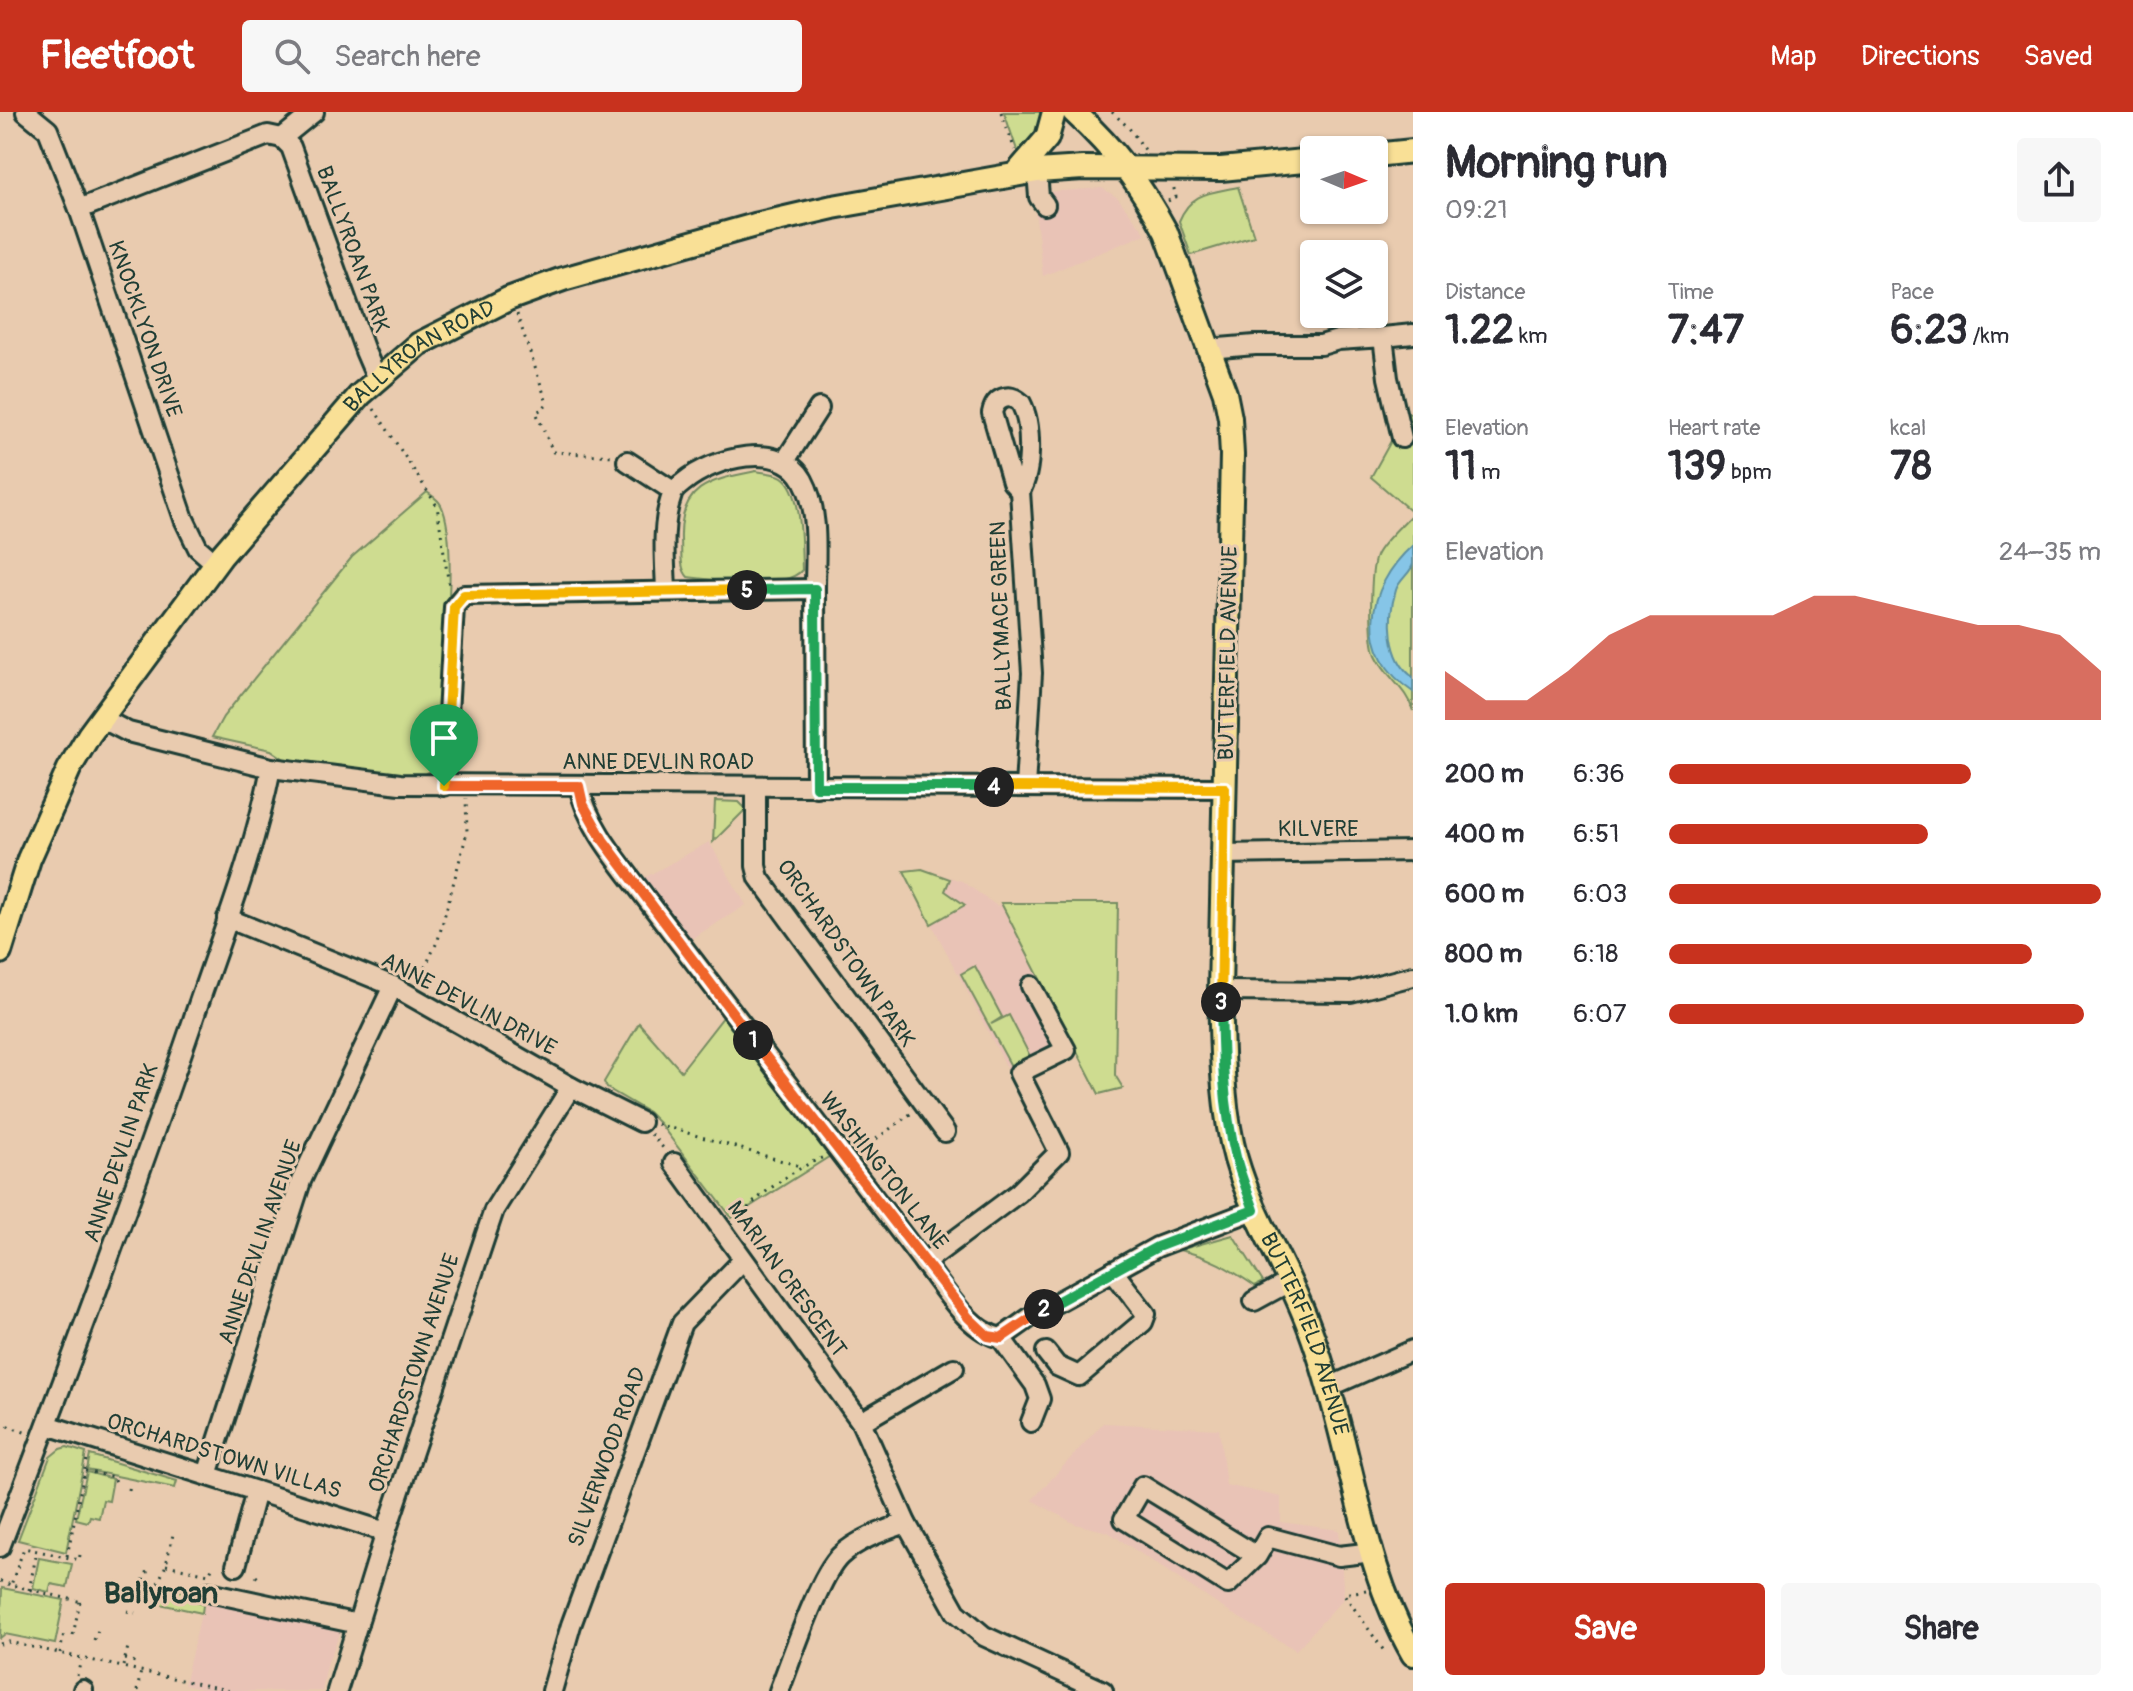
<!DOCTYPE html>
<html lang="en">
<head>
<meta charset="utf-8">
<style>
  :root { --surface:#fff; --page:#f7f7f7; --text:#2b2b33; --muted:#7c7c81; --accent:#c8321e }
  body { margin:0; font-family:Pangolin,sans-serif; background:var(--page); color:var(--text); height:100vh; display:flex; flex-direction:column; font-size:30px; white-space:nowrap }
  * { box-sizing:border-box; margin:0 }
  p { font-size:26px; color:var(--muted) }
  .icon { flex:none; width:44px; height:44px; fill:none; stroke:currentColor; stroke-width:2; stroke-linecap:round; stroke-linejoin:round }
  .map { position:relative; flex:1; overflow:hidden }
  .drawer { display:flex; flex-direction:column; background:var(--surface); width:720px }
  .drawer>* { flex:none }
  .needle { width:52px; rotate:92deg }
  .buttons { position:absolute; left:1300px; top:24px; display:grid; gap:16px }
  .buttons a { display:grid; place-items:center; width:88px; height:88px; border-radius:8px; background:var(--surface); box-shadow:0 2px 6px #0004; font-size:40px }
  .pin { position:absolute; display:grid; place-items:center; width:68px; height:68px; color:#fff; margin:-82px -34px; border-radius:50% 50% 50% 0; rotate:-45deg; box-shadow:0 0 8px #0007 }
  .pin .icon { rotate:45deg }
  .km { position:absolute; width:40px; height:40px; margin:-20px; border-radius:50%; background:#222; color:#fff; font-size:22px; line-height:40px; text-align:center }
  .round { display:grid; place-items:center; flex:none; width:84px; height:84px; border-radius:8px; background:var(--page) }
  .overview { display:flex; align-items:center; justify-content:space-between; height:136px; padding:0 32px }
  h1 { font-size:44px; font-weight:700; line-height:60px }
  .stats { display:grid; grid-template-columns:repeat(3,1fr); gap:12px; height:136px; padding:8px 32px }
  .stats div { display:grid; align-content:center }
  .stats b { font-size:40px; font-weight:700 }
  .stats small { font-size:22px; font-weight:400 }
  .stats p { font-size:22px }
  .chart { height:224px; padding:16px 32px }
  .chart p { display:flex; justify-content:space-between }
  .chart svg { width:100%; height:144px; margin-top:8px; fill:var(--accent); opacity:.7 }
  .action { display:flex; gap:16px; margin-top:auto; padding:16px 32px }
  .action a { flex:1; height:92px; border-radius:8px; background:var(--accent); color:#fff; font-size:32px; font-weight:700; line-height:92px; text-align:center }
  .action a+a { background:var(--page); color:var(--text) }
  ul { padding:0 32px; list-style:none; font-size:26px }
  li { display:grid; grid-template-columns:128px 96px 1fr; align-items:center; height:60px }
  li i { height:20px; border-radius:10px; background:var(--accent) }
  header { display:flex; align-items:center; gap:48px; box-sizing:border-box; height:112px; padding:0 40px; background:var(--accent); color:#fff }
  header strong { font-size:38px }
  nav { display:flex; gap:44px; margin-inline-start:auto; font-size:28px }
  .search { width:560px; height:72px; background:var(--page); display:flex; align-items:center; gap:20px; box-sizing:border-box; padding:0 28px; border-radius:8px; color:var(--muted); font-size:30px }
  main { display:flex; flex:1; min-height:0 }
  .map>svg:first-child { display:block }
  .built { fill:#e9c3b6 }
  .green { fill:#cedc90; stroke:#768c62; stroke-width:2 }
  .water { fill:#86c5e7; stroke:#5d8f9f; stroke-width:2 }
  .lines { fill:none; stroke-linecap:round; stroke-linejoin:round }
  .minor-casing { stroke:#1f3d34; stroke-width:24 }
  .major-casing { stroke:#1f3d34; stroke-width:28 }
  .path { stroke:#1f3d34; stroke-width:3; stroke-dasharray:2 6; stroke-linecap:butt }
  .minor { stroke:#e9cbaf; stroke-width:18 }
  .major { stroke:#f9e096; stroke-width:22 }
  .split-1-casing { stroke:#fff; stroke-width:16 }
  .split-2-casing { stroke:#fff; stroke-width:16 }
  .split-3-casing { stroke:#fff; stroke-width:16 }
  .split-4-casing { stroke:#fff; stroke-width:16 }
  .split-5-casing { stroke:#fff; stroke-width:16 }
  .split-6-casing { stroke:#fff; stroke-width:16 }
  .split-1 { stroke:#f0652b; stroke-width:10 }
  .split-2 { stroke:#f0652b; stroke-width:10 }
  .split-3 { stroke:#22a559; stroke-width:10 }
  .split-4 { stroke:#f5b400; stroke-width:10 }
  .split-5 { stroke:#22a559; stroke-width:10 }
  .split-6 { stroke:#f5b400; stroke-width:10 }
  .labels { text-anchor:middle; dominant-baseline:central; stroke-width:6; stroke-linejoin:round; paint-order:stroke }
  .street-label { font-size:22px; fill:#1f3d34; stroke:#e9cbaf }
  .district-label { font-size:30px; font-weight:bold; fill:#1f3d34; stroke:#e9cbaf }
</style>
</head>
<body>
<header>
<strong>Fleetfoot</strong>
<div class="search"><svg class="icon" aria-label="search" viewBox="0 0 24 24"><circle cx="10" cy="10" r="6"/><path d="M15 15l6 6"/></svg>Search here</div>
<nav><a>Map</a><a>Directions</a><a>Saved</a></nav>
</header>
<main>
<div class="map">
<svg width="1413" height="1579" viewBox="0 0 1413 1579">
  <rect width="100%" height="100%" fill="#e9cbaf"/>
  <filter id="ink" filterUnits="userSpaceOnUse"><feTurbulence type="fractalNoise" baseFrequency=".0125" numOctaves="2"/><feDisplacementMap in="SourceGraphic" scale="16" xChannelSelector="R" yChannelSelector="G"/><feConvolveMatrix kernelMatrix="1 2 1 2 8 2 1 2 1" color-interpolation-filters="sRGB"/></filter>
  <g filter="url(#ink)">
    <!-- built -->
    <g class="built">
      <path d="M1102 76 1118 86 1146 122 1043 164 1033 81Z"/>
      <path d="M709 730 746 793 691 827 682 820 644 766Z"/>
      <path d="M922 757 962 769 997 794 1001 791 1077 940 1017 975 904 759Z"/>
      <path d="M1103 1311 1219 1317 1226 1373 1281 1385V1410L1339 1418 1344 1486 1296 1538 1229 1500 1108 1420 1075 1412 1032 1388Z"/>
      <path d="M208 1473 343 1515 327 1552 322 1579H211L184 1573Z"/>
    </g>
    <!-- green -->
    <g class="green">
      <path d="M1004 0H1041C1039 18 1032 31 1018 41Z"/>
      <path d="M1238 75 1254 124 1191 143 1179 109C1191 80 1210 81 1238 75Z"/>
      <path d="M1407 300 1413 303V599C1407 577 1386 565 1376 543 1369 528 1370 459 1376 444 1381 431 1403 412 1413 401L1371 365Z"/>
      <path d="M756 359C764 361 775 361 782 365 803 379 801 435 802 458 784 479 714 468 688 465 679 455 682 441 681 428 679 373 711 368 756 359Z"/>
      <path d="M427 380C432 384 438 387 441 393 462 434 439 595 434 648L431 659 415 667 286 648 271 638 212 625 223 605 352 445Z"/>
      <path d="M715 689 739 690 746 697 713 730Z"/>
      <path d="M922 757 950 767 945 779 965 793 931 812 904 759Z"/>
      <path d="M1001 791H1118L1115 963 1123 976 1099 982Z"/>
      <path d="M975 854 1002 905 991 912 1009 903 1031 946 1012 956 961 862Z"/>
      <path d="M724 904C759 951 800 994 835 1041L732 1106 660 1012 648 1000 607 976 604 970 639 911 681 959Z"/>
      <path d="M1233 1123 1263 1170 1255 1174C1230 1157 1209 1144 1179 1138Z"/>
      <path d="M67 1335 86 1341 66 1440 18 1428 50 1345 60 1337Z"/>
      <path d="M90 1343 177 1369 175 1376 87 1358Z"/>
      <path d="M87 1360 113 1367 109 1389 103 1388 99 1406 90 1404 88 1410 76 1407Z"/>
      <path d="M39 1446 72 1452 67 1475 51 1472 49 1480 33 1476Z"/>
      <path d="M159 1473 199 1484 198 1490 203 1493 202 1501 155 1491Z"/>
      <path d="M2 1476 64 1488 55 1532 5 1522 0 1526Z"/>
    </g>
    <!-- water -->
    <path class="water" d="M1413 433C1413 438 1413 446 1413 452 1411 461 1399 468 1396 478 1387 506 1388 547 1413 565V580C1355 541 1365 476 1413 433Z"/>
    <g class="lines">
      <!-- minor casing -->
      <g class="minor-casing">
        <g id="minor">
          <path d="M26 0 48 18 79 97 184 407 198 436 215 451"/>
          <path d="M282 26 314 0"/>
          <path d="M1037 59 1039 85 1045 93"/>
          <path d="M79 97 268 23 282 26 291 35 365 239 377 267"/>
          <path d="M1383 225 1413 222"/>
          <path d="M1208 237 1255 233H1321L1338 228 1383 225 1388 266 1402 326"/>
          <path d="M627 349 673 379"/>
          <path d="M785 349 819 296"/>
          <path d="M1020 379C1032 359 1032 312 1021 291 1009 280 995 286 992 301L1012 370 1020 379 1032 561 1025 675"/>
          <path d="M666 479C665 447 661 413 672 383 674 377 679 374 684 370 713 346 780 327 803 368 820 399 815 444 815 477"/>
          <path d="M101 606 128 620 271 656 400 672 1225 676"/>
          <path d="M444 674 454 495 464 483 815 477 816 675"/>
          <path d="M579 674C588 716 620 751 645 785L924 1151C944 1176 968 1219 1001 1226L1032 1204 1157 1135 1254 1098"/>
          <path d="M756 675V754L759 766 945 1020"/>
          <path d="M1223 742 1413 739"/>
          <path d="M227 806 393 874 571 975 641 1010"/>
          <path d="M1220 879 1351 880 1413 864"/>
          <path d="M674 1051 861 1310 906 1411 956 1500 984 1524 1103 1579"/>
          <path d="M924 1151 1018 1081 1059 1040 1019 961 1066 938 1031 874"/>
          <path d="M1254 1189 1289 1170"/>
          <path d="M1001 1226 1035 1273 1040 1287 1031 1310"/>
          <path d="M1046 1240 1057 1254 1079 1264 1143 1210 1146 1202 1113 1159"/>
          <path d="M1329 1275 1413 1238"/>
          <path d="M861 1310 954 1256"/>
          <path d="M47 1313 386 1420"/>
          <path d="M207 1363 301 1069 393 874"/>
          <path d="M0 1435C67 1261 132 1087 192 911 220 827 254 743 271 656"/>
          <path d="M1257 1444 1143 1374 1124 1407 1228 1472 1257 1444 1268 1425 1339 1444 1373 1440"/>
          <path d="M236 1454 256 1379"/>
          <path d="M209 1480 358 1512"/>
          <path d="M83 1579V1578"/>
          <path d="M337 1579 386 1420 494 1098 571 975"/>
          <path d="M552 1579 571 1513 682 1211 743 1148"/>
          <path d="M779 1579C791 1548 819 1464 840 1444 858 1427 883 1419 906 1411"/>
        </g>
      </g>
      <!-- major casing -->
      <g class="major-casing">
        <g id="major">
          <path id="s1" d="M1074 0C1116 39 1139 70 1166 120L1225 281 1230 306 1232 343 1220 879C1222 935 1221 993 1236 1047 1252 1102 1283 1150 1304 1202 1314 1226 1322 1252 1329 1277 1355 1364 1367 1462 1413 1542"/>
          <path d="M1374 43 1413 39"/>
          <path d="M1016 62 1047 26 1054 0"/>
          <path id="s2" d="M0 840 29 747 69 657 89 623 222 443 360 283 419 232 508 187 563 167 755 113 833 95 1037 59 1083 56 1221 57 1314 48"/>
        </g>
      </g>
      <!-- path -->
      <g class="path">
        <path d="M1001 0 1015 38"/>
        <path d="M1112 0 1129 16 1146 39"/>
        <path d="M1168 89 1176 85 1173 73"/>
        <path d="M517 202 547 291 543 297 536 300 553 340 613 344"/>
        <path d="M374 297 437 394 449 474"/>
        <path d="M418 870 438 828 467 721 466 686"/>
        <path d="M657 1012 803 1055"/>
        <path d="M651 1022 664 1037"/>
        <path d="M857 1041 913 1000"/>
        <path d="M737 1108C756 1084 795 1056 824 1045"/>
        <path d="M0 1311 27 1321"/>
        <path d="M85 1359 114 1365 116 1370"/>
        <path d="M129 1378 130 1373"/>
        <path d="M80 1443 79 1448 24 1436 11 1473 82 1490"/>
        <path d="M67 1444 88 1342"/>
        <path d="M166 1453 209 1462 214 1452"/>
        <path d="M256 1464 258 1466"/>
        <path d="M142 1468 158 1471 166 1453 174 1418"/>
        <path d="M0 1469 11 1473"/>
        <path d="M145 1469 148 1457"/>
        <path d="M29 1478 37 1439"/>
        <path d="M1366 1478 1344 1482 1384 1539"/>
        <path d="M127 1499 135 1501"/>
        <path d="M73 1523 80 1489"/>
        <path d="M94 1528 100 1514"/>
        <path d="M0 1532 9 1530 231 1579"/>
        <path d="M60 1541 64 1521"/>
        <path d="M125 1547 135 1550"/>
        <path d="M123 1554 128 1535"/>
        <path d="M77 1564 81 1548"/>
        <path d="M137 1579 141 1559"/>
      </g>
      <!-- minor -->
      <use href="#minor" class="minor"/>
      <!-- major -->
      <use href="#major" class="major"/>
    </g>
  </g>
  <g class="lines" filter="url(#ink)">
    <!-- split-1 casing -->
    <g class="split-1-casing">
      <path id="split-1" d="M444 674H579L583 692 603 728 753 928"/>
    </g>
    <!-- split-2 casing -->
    <g class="split-2-casing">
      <path id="split-2" d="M753 928 968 1205 988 1224 1001 1226 1044 1197"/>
    </g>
    <!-- split-3 casing -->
    <g class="split-3-casing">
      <path id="split-3" d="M1044 1197 1157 1135 1254 1098C1248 1080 1240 1063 1236 1045 1223 994 1222 942 1221 890"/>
    </g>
    <!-- split-4 casing -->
    <g class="split-4-casing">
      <path id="split-4" d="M994 675 1225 676 1221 890"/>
    </g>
    <!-- split-5 casing -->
    <g class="split-5-casing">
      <path id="split-5" d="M747 478 815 477 816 675H994"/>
    </g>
    <!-- split-6 casing -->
    <g class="split-6-casing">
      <path id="split-6" d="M444 674 454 495 464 483 747 478"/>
    </g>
    <!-- split-1 -->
    <use href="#split-1" class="split-1"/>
    <!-- split-2 -->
    <use href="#split-2" class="split-2"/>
    <!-- split-3 -->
    <use href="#split-3" class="split-3"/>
    <!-- split-4 -->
    <use href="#split-4" class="split-4"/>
    <!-- split-5 -->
    <use href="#split-5" class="split-5"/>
    <!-- split-6 -->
    <use href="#split-6" class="split-6"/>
  </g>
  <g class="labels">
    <!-- street labels -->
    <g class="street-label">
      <text transform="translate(353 137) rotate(70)">BALLYROAN PARK</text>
      <text transform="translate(145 217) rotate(71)">KNOCKLYON DRIVE</text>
      <text stroke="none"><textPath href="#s2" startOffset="742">BALLYROAN ROAD</textPath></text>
      <text transform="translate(1001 504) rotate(-92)">BALLYMACE GREEN</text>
      <text transform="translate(1228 541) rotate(-89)">BUTTERFIELD AVENUE</text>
      <text x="658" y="650">ANNE DEVLIN ROAD</text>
      <text x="1318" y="717">KILVERE</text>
      <text transform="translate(846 841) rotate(55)">ORCHARDSTOWN PARK</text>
      <text transform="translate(469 892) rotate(28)">ANNE DEVLIN DRIVE</text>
      <text transform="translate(121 1041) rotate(-71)">ANNE DEVLIN PARK</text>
      <text transform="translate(884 1059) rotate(52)">WASHINGTON LANE</text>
      <text transform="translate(260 1130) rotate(-71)">ANNE DEVLIN AVENUE</text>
      <text transform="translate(787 1167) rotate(54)">MARIAN CRESCENT</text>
      <text stroke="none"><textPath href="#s1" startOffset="1280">BUTTERFIELD AVENUE</textPath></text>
      <text transform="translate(414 1261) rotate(-72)">ORCHARDSTOWN AVENUE</text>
      <text transform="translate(224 1344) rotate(17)">ORCHARDSTOWN VILLAS</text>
      <text transform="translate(607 1345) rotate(-70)">SILVERWOOD ROAD</text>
    </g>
    <!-- district labels -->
    <g class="district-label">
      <text x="161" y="1481">Ballyroan</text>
    </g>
  </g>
</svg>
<div class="buttons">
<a><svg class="needle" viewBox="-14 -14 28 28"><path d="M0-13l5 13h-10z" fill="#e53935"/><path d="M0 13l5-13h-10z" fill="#7c7c81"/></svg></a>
<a><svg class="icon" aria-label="layers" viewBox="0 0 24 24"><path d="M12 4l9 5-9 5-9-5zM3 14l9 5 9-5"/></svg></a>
</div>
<div class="pin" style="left:444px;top:674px;background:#1e9e55"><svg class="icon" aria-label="arrive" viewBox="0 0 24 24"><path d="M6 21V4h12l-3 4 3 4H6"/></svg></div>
<b class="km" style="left:753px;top:928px">1</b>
<b class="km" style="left:1044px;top:1197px">2</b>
<b class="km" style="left:1221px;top:890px">3</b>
<b class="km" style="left:994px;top:675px">4</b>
<b class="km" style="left:747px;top:478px">5</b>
</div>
<section class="drawer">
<div class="overview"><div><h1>Morning run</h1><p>09:21</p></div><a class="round"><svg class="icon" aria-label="share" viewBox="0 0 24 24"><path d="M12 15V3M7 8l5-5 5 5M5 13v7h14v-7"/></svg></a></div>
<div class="stats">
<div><p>Distance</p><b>1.22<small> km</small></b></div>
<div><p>Time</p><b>7:47</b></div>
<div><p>Pace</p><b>6:23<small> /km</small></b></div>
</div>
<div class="stats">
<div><p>Elevation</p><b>11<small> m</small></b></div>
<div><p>Heart rate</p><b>139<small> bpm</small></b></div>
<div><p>kcal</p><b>78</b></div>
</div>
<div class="chart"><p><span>Elevation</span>24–35 m</p>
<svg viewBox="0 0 160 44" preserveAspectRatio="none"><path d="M0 44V29L10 38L20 38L30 29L40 18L50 12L60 12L70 12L80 12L90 6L100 6L110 9L120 12L130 15L140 15L150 18L160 29V44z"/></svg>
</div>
<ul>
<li><b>200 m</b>6:36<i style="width:70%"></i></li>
<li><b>400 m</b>6:51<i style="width:60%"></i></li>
<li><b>600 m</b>6:03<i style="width:100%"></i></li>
<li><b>800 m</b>6:18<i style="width:84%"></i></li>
<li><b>1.0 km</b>6:07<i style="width:96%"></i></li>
</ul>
<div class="action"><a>Save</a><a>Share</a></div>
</section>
</main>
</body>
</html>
